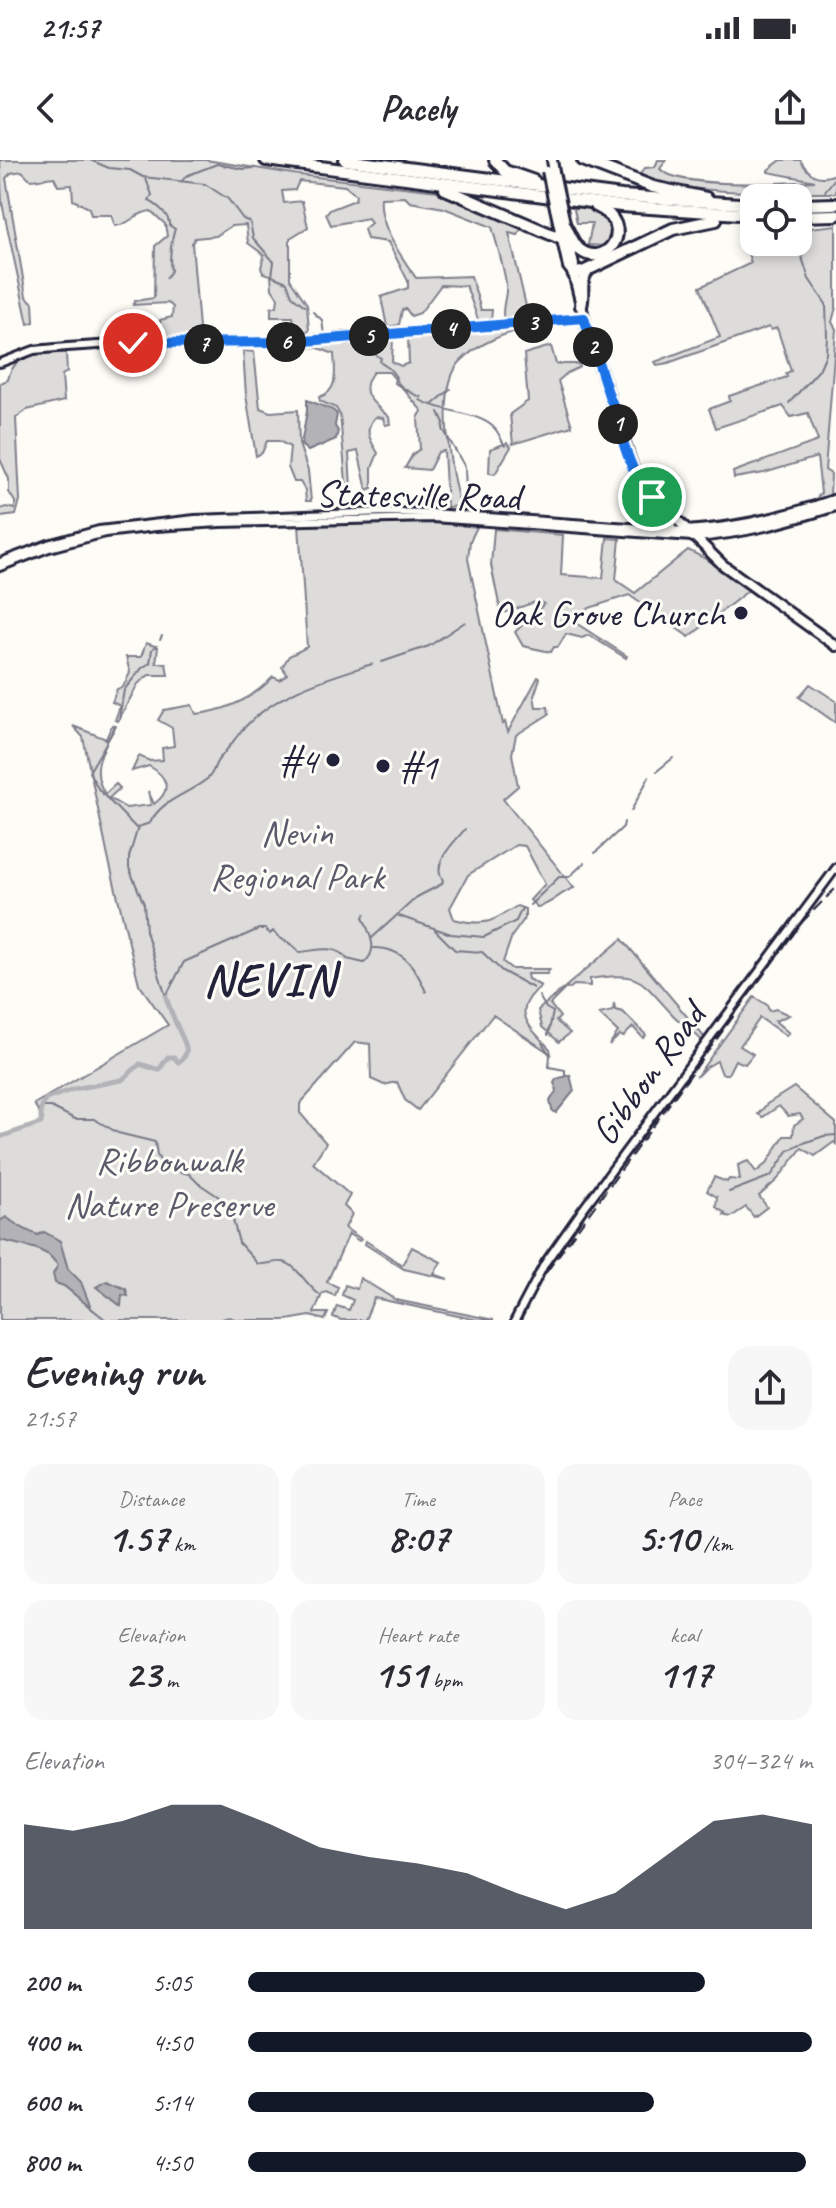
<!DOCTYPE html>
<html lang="en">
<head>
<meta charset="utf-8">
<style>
  :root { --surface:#fff; --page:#f7f7f7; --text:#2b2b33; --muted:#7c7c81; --accent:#111827 }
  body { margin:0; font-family:Caveat,sans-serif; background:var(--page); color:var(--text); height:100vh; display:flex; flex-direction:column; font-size:30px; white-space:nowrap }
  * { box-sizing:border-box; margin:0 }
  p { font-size:26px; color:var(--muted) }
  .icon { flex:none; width:44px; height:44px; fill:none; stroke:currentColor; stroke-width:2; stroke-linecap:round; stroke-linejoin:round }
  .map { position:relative; height:1160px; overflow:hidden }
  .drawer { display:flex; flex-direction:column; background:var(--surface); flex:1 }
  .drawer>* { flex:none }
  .tools { position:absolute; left:740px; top:24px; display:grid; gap:16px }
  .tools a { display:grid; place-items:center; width:72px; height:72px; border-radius:16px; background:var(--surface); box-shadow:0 4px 12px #0003; font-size:40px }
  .pin { position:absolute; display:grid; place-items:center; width:68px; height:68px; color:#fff; margin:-34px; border:4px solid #fff; border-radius:50%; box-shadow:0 2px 8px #0007 }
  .km { position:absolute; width:40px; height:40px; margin:-20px; border-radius:50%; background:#222; color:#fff; font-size:22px; line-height:40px; text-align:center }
  .round { display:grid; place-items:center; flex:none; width:84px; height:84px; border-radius:24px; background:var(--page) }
  .summary { display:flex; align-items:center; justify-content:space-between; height:136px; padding:0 24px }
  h1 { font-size:44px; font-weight:800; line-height:60px }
  .figures { display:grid; grid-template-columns:repeat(3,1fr); gap:12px; height:136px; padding:8px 24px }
  .figures div { display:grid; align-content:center; border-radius:20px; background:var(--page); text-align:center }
  .figures b { font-size:40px; font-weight:800 }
  .figures small { font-size:22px; font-weight:400 }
  .figures p { font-size:22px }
  .chart { height:224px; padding:16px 24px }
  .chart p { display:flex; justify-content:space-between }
  .chart svg { width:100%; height:144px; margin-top:8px; fill:var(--accent); opacity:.7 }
  ul { padding:0 24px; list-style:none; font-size:26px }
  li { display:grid; grid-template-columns:128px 96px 1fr; align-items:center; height:60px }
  li i { height:20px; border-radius:10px; background:var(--accent) }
  .status { display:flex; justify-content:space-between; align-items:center; height:56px; padding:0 40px; background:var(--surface); direction:ltr }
  .status svg { height:22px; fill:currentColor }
  header { display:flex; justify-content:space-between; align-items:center; height:104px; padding:0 24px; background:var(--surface); font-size:36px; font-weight:800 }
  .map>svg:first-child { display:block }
  .green { fill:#dddcdb; stroke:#807f8b; stroke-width:2 }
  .water { fill:#b2b2b7; stroke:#787885; stroke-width:2 }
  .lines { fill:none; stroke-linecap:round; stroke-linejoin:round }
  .stream { stroke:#787885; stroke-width:2 }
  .river { stroke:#b2b2b7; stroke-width:5 }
  .secondary-casing { stroke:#22223b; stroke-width:12 }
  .primary-casing { stroke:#22223b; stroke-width:14 }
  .highway-casing { stroke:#22223b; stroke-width:16 }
  .secondary { stroke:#fdfcf7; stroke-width:6 }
  .primary { stroke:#fdfcf7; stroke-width:8 }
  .highway { stroke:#fdfcf7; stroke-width:10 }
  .rail { stroke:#22223b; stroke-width:2; stroke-dasharray:12 6; stroke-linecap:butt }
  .primary-bridge-casing { stroke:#22223b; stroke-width:14; stroke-linecap:butt }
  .primary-bridge { stroke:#fdfcf7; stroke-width:8 }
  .route-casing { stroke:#fff; stroke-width:16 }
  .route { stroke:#1a73e8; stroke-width:10 }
  .poi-dot { fill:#22223b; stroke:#fdfcf7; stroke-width:3 }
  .labels { text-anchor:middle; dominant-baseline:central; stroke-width:6; stroke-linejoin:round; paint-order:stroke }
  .street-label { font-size:38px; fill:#22223b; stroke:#fdfcf7 }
  .poi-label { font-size:38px; fill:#22223b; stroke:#fdfcf7; text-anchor:end }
  .park-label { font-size:38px; fill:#5a5a6b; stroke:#fdfcf7 }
  .district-label { font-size:46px; font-weight:bold; letter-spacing:2px; fill:#22223b; stroke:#fdfcf7 }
</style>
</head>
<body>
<div class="status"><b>21:57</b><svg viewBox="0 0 49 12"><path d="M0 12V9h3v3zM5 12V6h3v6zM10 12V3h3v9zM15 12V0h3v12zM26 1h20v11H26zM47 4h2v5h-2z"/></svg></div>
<header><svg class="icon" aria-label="back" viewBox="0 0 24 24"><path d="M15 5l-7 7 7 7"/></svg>Pacely<svg class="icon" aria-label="share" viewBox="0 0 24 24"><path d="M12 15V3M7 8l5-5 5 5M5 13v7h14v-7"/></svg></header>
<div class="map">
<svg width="836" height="1160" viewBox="0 0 836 1160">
  <rect width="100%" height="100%" fill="#fdfcf7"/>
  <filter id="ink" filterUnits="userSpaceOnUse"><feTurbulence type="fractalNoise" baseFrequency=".0125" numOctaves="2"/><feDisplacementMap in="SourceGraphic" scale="16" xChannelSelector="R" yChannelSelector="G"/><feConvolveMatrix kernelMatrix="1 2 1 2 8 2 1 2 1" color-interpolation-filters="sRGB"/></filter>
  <g filter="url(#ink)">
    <!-- green -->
    <g class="green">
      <path d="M0 0H206L299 15 438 31 456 37 522 68 518 75 509 73 529 159 504 161C500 147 508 137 506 123 503 104 497 85 492 67L444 48 410 42 405 37 381 38C378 65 401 96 416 118L471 116 481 150H492L491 161 479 162 466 126 441 125 420 153 411 156 406 149 402 150 399 165 387 167 381 137 408 128V121L388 82 367 79 364 69 371 63 368 58 331 65 326 54 329 50 355 40 356 35 345 26 299 21 295 30 282 31 284 43 302 41 308 67 290 78V119L307 144 309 171 295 172 293 157H271V148L277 146 278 138 272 129 271 115 263 113 261 108 264 95 248 83 246 65 231 66 216 76 195 78 192 83 200 180 160 179V160L172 157 173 147 168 143 133 145 135 141 154 138 155 86 167 76 165 64 151 51C134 53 130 65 115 66L111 55H91L89 48 73 40 72 25 58 26 54 17 31 20 22 11 11 13 6 18 26 136 33 143 34 162 28 164 2 43Z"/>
      <path d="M658 0H666L660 9C680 29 784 23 815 21L768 12V10L781 0H800C810 16 818 21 836 14V33C798 33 666 35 640 14L645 8 655 7Z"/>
      <path d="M578 47 599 51 613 63 612 80 604 86 588 85 592 63H577L574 49Z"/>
      <path d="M798 64 810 68 836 65V147L832 162 836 169 825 310 831 314 830 336 826 340 805 346 803 343 815 340 821 333 817 297 764 313 734 318 733 312 818 281 808 253 791 257 783 246 716 268 709 249 730 241 729 236 787 217 786 213 791 211 777 168 771 170 769 167 668 203 657 205 655 202 720 177 700 127 751 103 741 72 743 68 754 69V82H798Z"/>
      <path d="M531 166C505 174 479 182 460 202 435 229 451 313 460 346L447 347 444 291 438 292 429 310 405 308 413 294 420 289 418 258 422 251 389 212H373C357 233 373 243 389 257L390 264 385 265 383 258 375 257C363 270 370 280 378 293L372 308V328L367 330 358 291 349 293 351 329 346 322 340 255 336 248 320 241 319 237C339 232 335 211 334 194L316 187 300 188 299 185 393 177 392 202 401 206 409 203 408 178Z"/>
      <path d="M551 186 556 204H579L580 207 567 213 558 221 572 266 513 284 510 254 528 241 524 194Z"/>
      <path d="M243 191 254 192 260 248 270 252 298 250 299 284 308 311 311 341H306L305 330 300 322H294L288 307 290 287 279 281H267L262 293 256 296 246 235Z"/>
      <path d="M38 193H66L67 212 62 215 64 241 27 250 16 258 20 340 16 355 0 357V349L6 347 15 349V342L9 332V319L0 299V223L8 220C11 203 23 197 38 193Z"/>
      <path d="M507 283 511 287 495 314 489 313 490 289Z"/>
      <path d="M403 362 441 363 477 367 470 381 468 399 503 564 505 562 508 572 538 517 540 518 534 536 536 547H548L549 554 516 575 512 594 518 626 503 639 574 728C560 732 552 745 537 747L530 740 545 724 525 686 516 685 468 715 450 748 454 759C484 767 492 762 517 746L525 749V758L512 776 503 802 512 809H550L547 814H527L528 819 541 826C510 852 528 865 550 889L551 894 493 855 418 950 405 940 397 922 384 925 371 919 370 884 355 882 300 944V953L326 983 313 1003 350 1035 344 1046 352 1054 345 1068 361 1079 359 1081 349 1074 327 1122 338 1127 335 1136 326 1132 322 1134 314 1153H328L325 1160 310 1156 287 1160H238L229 1157 218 1160H0V977L41 963 43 959 34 944 168 865 139 824 108 697 83 577 73 566 106 579 112 565 115 566C103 590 89 609 105 634L116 624 120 628 109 638 126 648 151 645 148 631 154 644C173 630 167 616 149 606L132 611 139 596 150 601 163 600 162 588 174 586 172 568 158 560 164 550 192 545 196 554C226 551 252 539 273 517L280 520 287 514 282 507 289 496 307 487 299 365Z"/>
      <path d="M494 369 563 375 561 415 603 418 607 378 620 379 616 420 635 433 688 390 708 400 749 430 689 477 629 435 565 456 627 496 626 498 589 475 582 478 566 474 558 487H554L551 492 523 486 515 472 544 444 538 441 504 453 503 449H500L491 405Z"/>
      <path d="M146 483 158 487 156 503H166L168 515H149L138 524 118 561 115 560 120 546 112 542 117 529 123 527 130 513 126 497H141Z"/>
      <path d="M810 524 836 541V563L799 537Z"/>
      <path d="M622 779 705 878 702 881C694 871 683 865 674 856 641 822 643 810 590 819V826L574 825 569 829 567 827 550 844 560 857 556 861 570 873 559 882 542 867 538 850Z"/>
      <path d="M754 837 767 845 769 851 776 849 789 855 775 861 789 873 786 876 760 858 740 886 753 894 745 904 735 900 728 914H722L717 901 705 908 696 917Z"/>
      <path d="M614 843 615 850 623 852 646 875 643 878 633 867 623 877 620 875 609 885 618 872 599 854 613 851Z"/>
      <path d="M794 927 836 963V984L834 982 815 996 802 988 777 1020 759 1036 767 1047 754 1057 746 1047 731 1057 724 1055 725 1053 716 1047 717 1037 707 1031 714 1017 727 1022 729 1019 740 1020 738 1005 748 1001 756 1012 767 1003 784 976H793L794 965 803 959 800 954 788 956 779 946 763 957 758 954 767 944Z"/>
      <path d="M366 1081 402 1105 412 1087 441 1102 434 1114 448 1119 404 1109 365 1084Z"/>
      <path d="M360 1118 396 1140 494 1160H477L374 1138 365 1160H341L333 1157 337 1146 349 1150 353 1140 342 1135 345 1125 357 1129Z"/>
    </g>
    <!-- water -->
    <g class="water">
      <path d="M307 240 333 250 337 254 335 266 338 271 336 279 308 291 301 285 307 251Z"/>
      <path d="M570 915 574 931 556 953 552 950 550 941 557 930 554 923 556 919Z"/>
      <path d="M6 1057C16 1065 27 1071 38 1075L44 1072 60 1081 68 1109 81 1122 91 1148 64 1126 55 1123 53 1114 58 1105 49 1095 37 1089 0 1080V1061Z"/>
      <path d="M107 1121 126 1129 128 1136 122 1135 121 1146 96 1127Z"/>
    </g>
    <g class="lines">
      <!-- stream -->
      <g class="stream">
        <path d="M90 0 109 8 130 10 143 17 205 24 228 39 243 59 250 62 253 78 274 102 272 116 287 122 292 136 305 146"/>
        <path d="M146 19 152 35 149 41C158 45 170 56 169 65L175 69C171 79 169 101 171 111L166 118"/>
        <path d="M182 21 186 16 217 4 243 9 255 8"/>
        <path d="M825 31 836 17"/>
        <path d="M313 152 322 160 324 175"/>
        <path d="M326 183 363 184 362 187 381 198 380 202 390 209 396 217 394 222C397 225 418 237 421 237L420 240C441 253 481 251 496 270 499 274 502 281 505 286"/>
        <path d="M789 243 819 210 826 194 827 176 826 144 809 119 797 82"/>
        <path d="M432 245 451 229"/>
        <path d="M439 252 444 263 443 269 465 307 466 333"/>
        <path d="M160 480 162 476"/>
        <path d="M382 502 429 486 465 462"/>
        <path d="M119 559 124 530 142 508 150 503 152 489 157 486"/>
        <path d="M116 566 89 612 99 630 136 668"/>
        <path d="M657 611 673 598"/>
        <path d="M631 651 649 617"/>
        <path d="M595 693 623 667 624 662"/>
        <path d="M530 745 559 717H569L584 703"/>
        <path d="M399 756 451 774 484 777 516 761 522 748"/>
        <path d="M435 770 455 790 482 792 502 811 533 828"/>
        <path d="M372 778 417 737 442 724 443 720C430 703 456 681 465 669"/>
        <path d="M374 788C404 788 416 808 426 832"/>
        <path d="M166 836 184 802 259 769H265L270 774 273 771C280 782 292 781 299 792 316 791 336 783 347 799L364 803C380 789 369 774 363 757L365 754"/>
        <path d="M539 836 546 848 553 852 548 875"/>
        <path d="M166 837 146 771 144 744 129 708V697L138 667 150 663C162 639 187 635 207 619 214 614 214 604 219 599 228 589 234 580 242 570 276 532 325 519 372 504"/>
        <path d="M542 883 550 895 549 907 565 910V917"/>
        <path d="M41 947H51L75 959H94L118 973 155 982 157 995 164 1008 189 1014 198 1023 219 1037 232 1056 239 1083 258 1104C267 1105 274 1101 283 1102 297 1104 307 1127 320 1135"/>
        <path d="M729 1032 771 1016 788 991 798 985 824 976 836 975"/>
        <path d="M91 1148 106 1160"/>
      </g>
      <!-- river -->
      <path class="river" d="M0 977 41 963V947L46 939 74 929 122 920 140 904 159 910 168 897H174L178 902C194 893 183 881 178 868 174 858 169 848 166 837"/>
      <!-- secondary casing -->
      <g class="secondary-casing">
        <g id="secondary">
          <path d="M0 203 34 190 67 187 128 183 285 182 584 158"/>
          <path d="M0 402 48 384 99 370 195 359 386 352 432 353 686 371"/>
          <path d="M0 407 49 388 105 373 156 367 220 363 433 358 692 377"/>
          <path d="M515 1160 545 1103 583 1049 836 708"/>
        </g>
      </g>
      <!-- primary casing -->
      <g class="primary-casing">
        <g id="primary">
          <path d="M552 0 554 12"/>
          <path d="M555 48 568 107 572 112"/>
          <path d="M562 49 574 105 573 113 586 165 637 320 723 405 836 486"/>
          <path d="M666 370 671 365V356"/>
          <path d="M686 371C738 368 788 356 836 339"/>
          <path d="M693 377C743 374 788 361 836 346"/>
        </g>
      </g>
      <!-- highway casing -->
      <g class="highway-casing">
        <g id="highway">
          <path d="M266 0 621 46 754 55"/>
          <path d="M345 0 622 36 754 45"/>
          <path d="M495 0 505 11 534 21"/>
          <path d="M583 0 653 27 706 38"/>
          <path d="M445 29 562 79"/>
          <path d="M798 45 836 44"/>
          <path d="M798 56 836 55"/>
          <path d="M566 67C570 75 573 84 580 90 606 110 639 66 596 46"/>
          <path d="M573 113 583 112 673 69 716 60"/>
          <path d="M581 146C585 133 578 123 588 110"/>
        </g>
      </g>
      <!-- secondary -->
      <use href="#secondary" class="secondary"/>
      <!-- primary -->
      <use href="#primary" class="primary"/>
      <!-- highway -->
      <use href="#highway" class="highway"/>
      <!-- rail -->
      <path class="rail" d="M521 1160 542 1118 803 761 836 728"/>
      <!-- primary-bridge casing -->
      <g class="primary-bridge-casing">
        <g id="primary-bridge">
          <path d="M547 11 555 48"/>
          <path d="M554 12 562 49"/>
        </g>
      </g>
      <!-- primary-bridge -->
      <use href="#primary-bridge" class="primary-bridge"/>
    </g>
  </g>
  <g class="lines" filter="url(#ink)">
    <!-- route casing -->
    <g class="route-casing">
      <path id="route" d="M133 183 293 182 584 158 610 239C616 247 614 254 617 263 626 290 632 317 652 337"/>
    </g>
    <!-- route -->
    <use href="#route" class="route"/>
  </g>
  <!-- markers -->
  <g class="poi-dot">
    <circle cx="741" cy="453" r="8"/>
    <circle cx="333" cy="600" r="8"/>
    <circle cx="383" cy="606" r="8"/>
  </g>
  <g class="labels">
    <!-- street labels -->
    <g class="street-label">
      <text transform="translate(418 335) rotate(1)">Statesville Road</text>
      <text transform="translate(648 914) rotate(-54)">Gibbon Road</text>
    </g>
    <!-- poi labels -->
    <g class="poi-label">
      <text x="725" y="453">Oak Grove Church</text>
      <text x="317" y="600">#4</text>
      <text x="399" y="606" text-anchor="start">#1</text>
    </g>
    <!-- park labels -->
    <g class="park-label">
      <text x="297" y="672">Nevin<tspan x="297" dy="44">Regional Park</tspan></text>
      <text x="169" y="1000">Ribbonwalk<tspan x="169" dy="44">Nature Preserve</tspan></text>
    </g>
    <!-- district labels -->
    <g class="district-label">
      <text x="270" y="820">NEVIN</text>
    </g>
  </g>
</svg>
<div class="tools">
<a><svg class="icon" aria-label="locate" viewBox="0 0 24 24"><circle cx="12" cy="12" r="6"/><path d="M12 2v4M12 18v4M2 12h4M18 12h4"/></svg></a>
</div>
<div class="pin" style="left:652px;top:337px;background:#1e9e55"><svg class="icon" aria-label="arrive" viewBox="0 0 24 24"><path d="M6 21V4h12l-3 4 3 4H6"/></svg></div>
<div class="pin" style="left:133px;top:183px;background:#d93025"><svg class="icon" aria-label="check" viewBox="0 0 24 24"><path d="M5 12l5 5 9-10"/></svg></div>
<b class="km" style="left:618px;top:264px">1</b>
<b class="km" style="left:593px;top:187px">2</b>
<b class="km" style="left:533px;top:163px">3</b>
<b class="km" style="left:451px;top:169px">4</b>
<b class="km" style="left:369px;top:176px">5</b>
<b class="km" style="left:286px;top:182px">6</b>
<b class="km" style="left:204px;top:184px">7</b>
</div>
<section class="drawer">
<div class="summary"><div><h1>Evening run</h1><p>21:57</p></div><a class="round"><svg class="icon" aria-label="share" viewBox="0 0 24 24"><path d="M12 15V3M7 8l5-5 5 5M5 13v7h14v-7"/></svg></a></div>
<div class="figures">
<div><p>Distance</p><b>1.57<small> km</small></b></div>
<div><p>Time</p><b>8:07</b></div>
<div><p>Pace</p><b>5:10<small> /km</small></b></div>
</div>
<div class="figures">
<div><p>Elevation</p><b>23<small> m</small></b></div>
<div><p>Heart rate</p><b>151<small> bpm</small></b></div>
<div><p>kcal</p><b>117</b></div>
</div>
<div class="chart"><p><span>Elevation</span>304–324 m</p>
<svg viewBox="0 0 160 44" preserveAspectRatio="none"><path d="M0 44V12L10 14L20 11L30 6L40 6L50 12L60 19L70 22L80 24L90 27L100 33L110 38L120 33L130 22L140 11L150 9L160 12V44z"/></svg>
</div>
<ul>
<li><b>200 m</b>5:05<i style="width:81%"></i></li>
<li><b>400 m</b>4:50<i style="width:100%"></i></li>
<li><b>600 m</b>5:14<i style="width:72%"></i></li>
<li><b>800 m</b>4:50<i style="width:99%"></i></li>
</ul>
</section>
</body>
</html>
